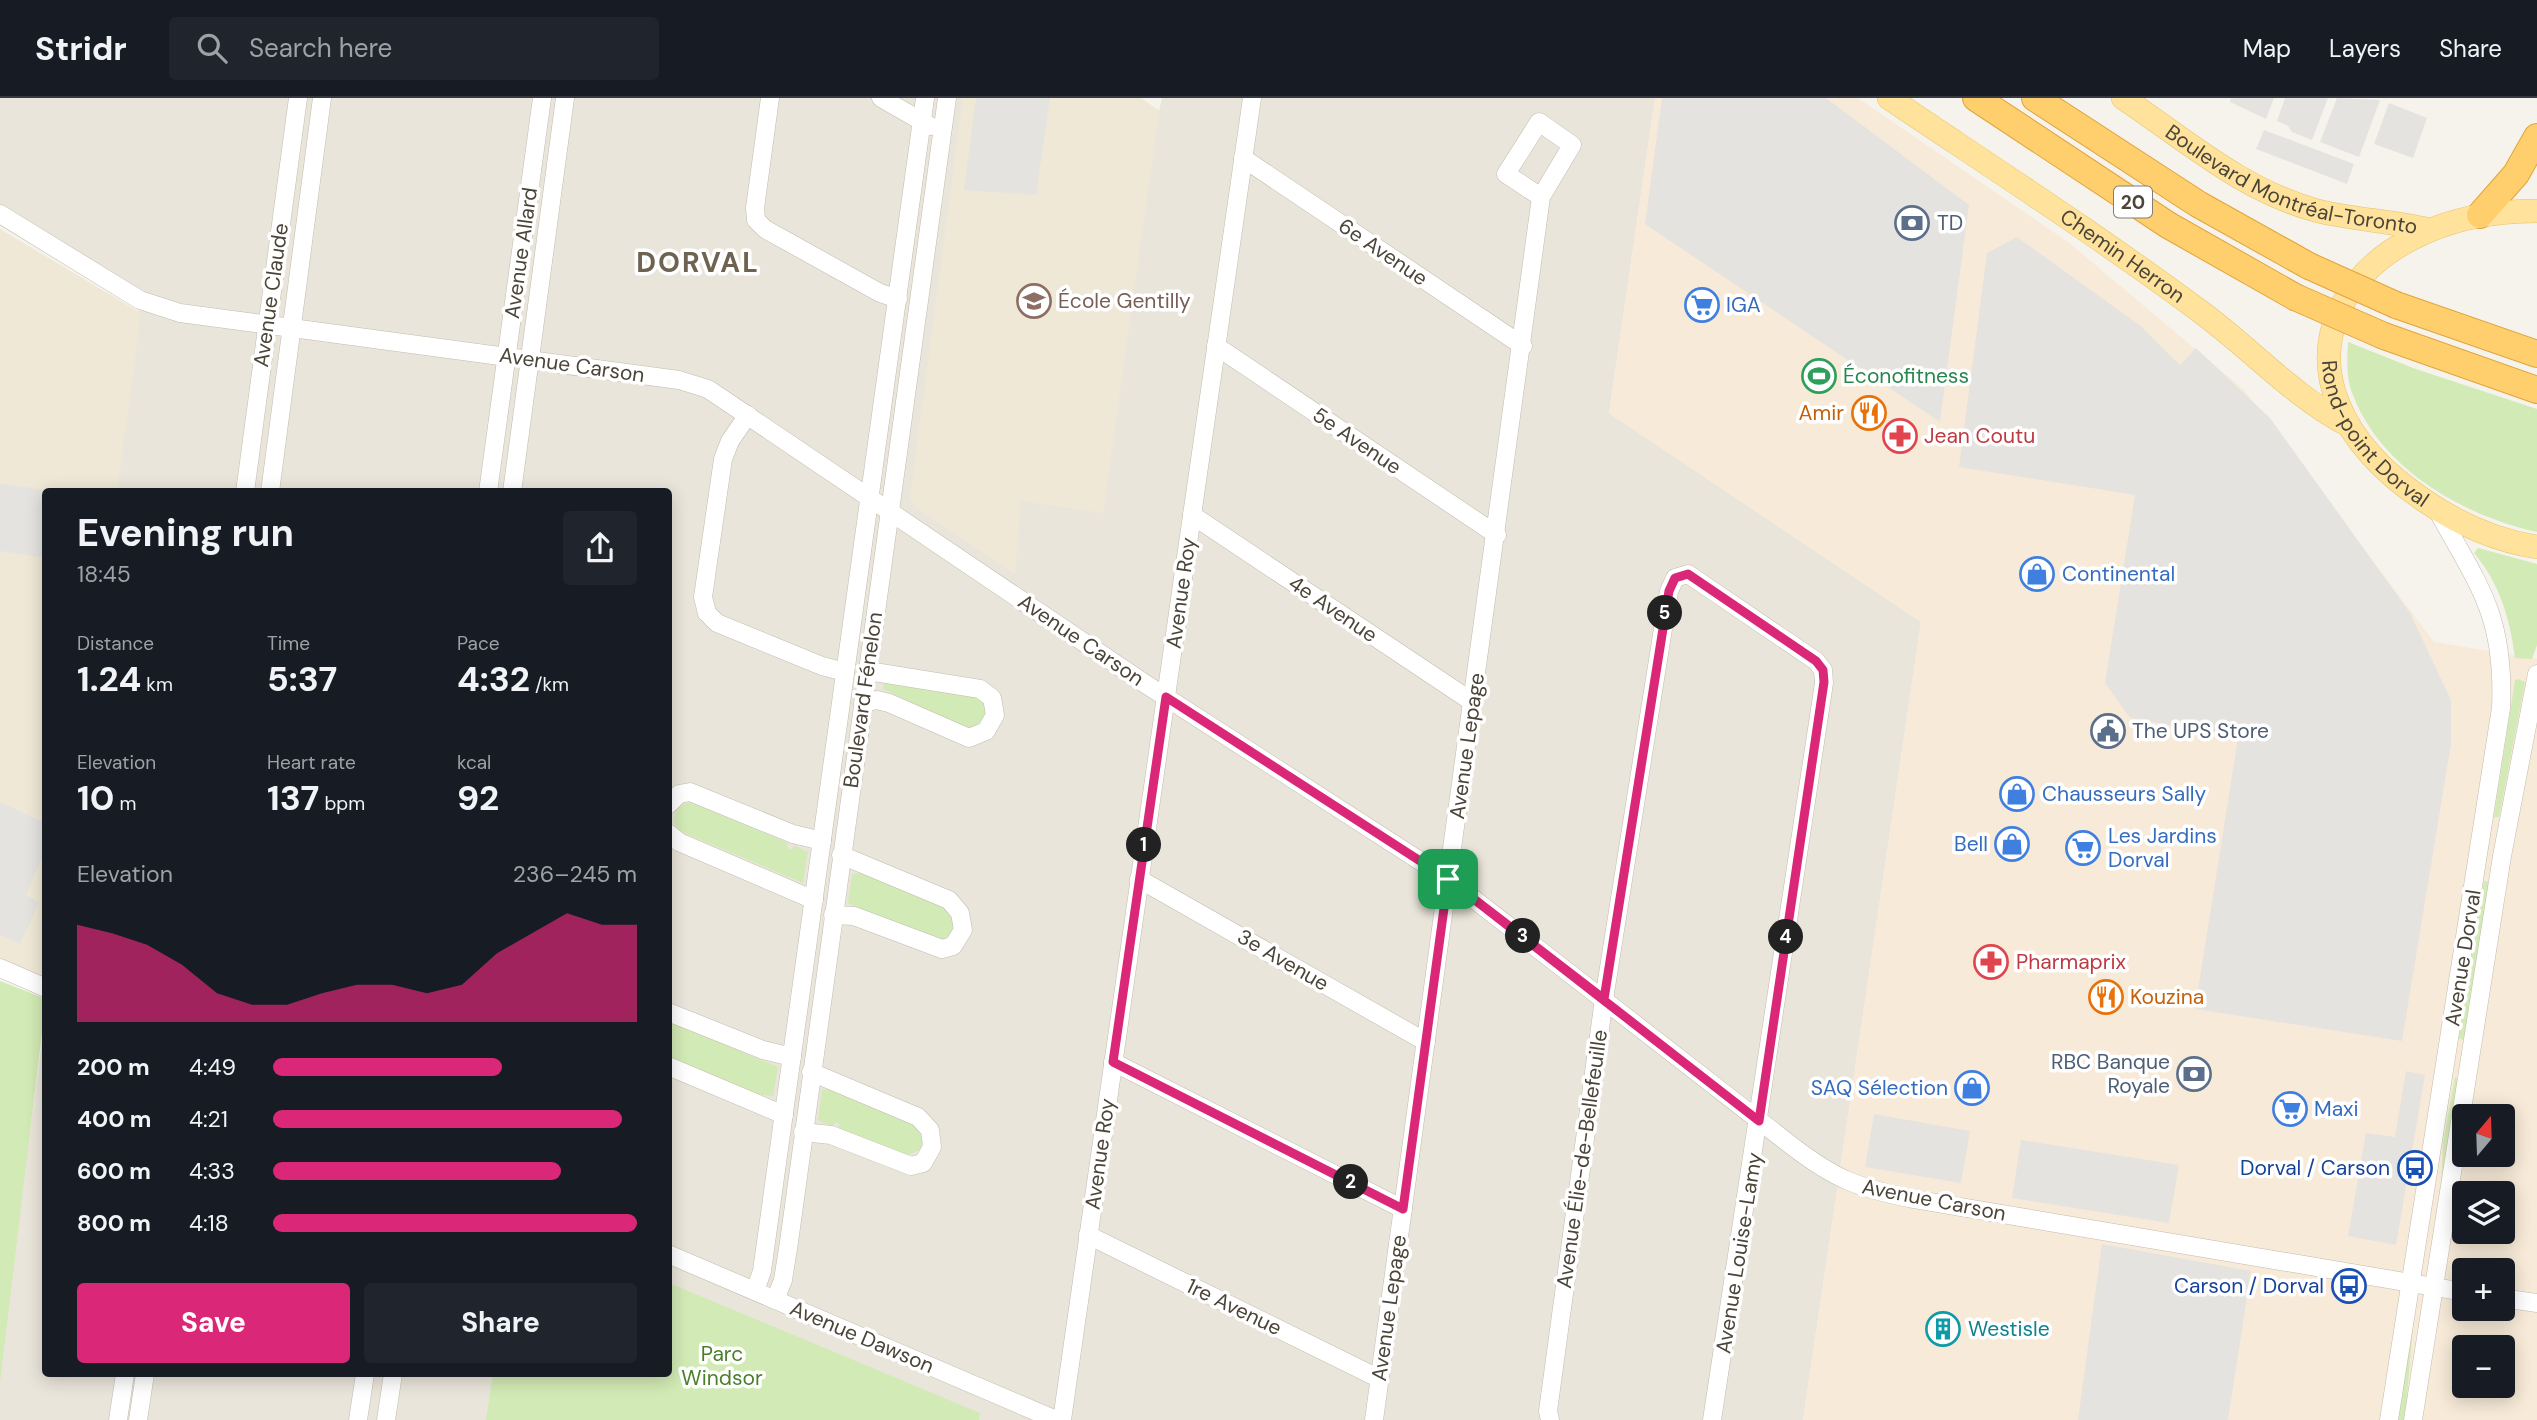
<!DOCTYPE html>
<html lang="en">
<head>
<meta charset="utf-8">
<style>
  :root { --surface:#171b24; --page:#20242c; --text:#f1f3f6; --muted:#9ea1a6; --line:#363941; --accent:#db2777 }
  body { margin:0; font-family:"DM Sans",sans-serif; background:var(--page); color:var(--text); height:100vh; display:flex; flex-direction:column; font-size:26px; white-space:nowrap }
  * { box-sizing:border-box; margin:0 }
  p { font-size:23px; color:var(--muted) }
  .icon { flex:none; width:38px; height:38px; fill:none; stroke:currentColor; stroke-width:2; stroke-linecap:round; stroke-linejoin:round }
  .map { position:relative; flex:1; overflow:hidden }
  .side { position:absolute; left:42px; top:390px; width:630px; height:889px; display:flex; flex-direction:column; background:var(--surface); border-radius:7px; box-shadow:0 4px 18px #0003 }
  .side>* { flex:none }
  .needle { width:46px; rotate:19deg }
  .fabs { position:absolute; left:2452px; top:1006px; display:grid; gap:14px }
  .fabs a { display:grid; place-items:center; width:63px; height:63px; border-radius:7px; background:var(--surface); box-shadow:0 4px 18px #0003; font-size:35px }
  .pin { position:absolute; display:grid; place-items:center; width:60px; height:60px; color:#fff; margin:-30px; border-radius:14px; box-shadow:0 4px 10px #0006 }
  .km { position:absolute; width:35px; height:35px; margin:-18px; border-radius:50%; background:#222; color:#fff; font-size:19px; line-height:35px; text-align:center }
  .round { display:grid; place-items:center; flex:none; width:74px; height:74px; border-radius:7px; background:var(--page) }
  .summary { display:flex; align-items:center; justify-content:space-between; height:119px; padding:0 35px }
  h1 { font-size:38px; font-weight:700; line-height:52px }
  .figures { display:grid; grid-template-columns:repeat(3,1fr); gap:10px; height:119px; padding:7px 35px }
  .figures div { display:grid; align-content:center }
  .figures b { font-size:35px; font-weight:700 }
  .figures small { font-size:19px; font-weight:400 }
  .figures p { font-size:19px }
  .chart { height:196px; padding:14px 35px }
  .chart p { display:flex; justify-content:space-between }
  .chart svg { width:100%; height:126px; margin-top:7px; fill:var(--accent); opacity:.7 }
  .button { display:flex; gap:14px; margin-top:auto; padding:14px 35px }
  .button a { flex:1; height:80px; border-radius:7px; background:var(--accent); color:#fff; font-size:28px; font-weight:700; line-height:80px; text-align:center }
  .button a+a { background:var(--page); color:var(--text) }
  ul { padding:0 35px; list-style:none; font-size:23px }
  li { display:grid; grid-template-columns:112px 84px 1fr; align-items:center; height:52px }
  li i { height:18px; border-radius:9px; background:var(--accent) }
  header { display:flex; align-items:center; gap:42px; box-sizing:border-box; height:98px; padding:0 35px; background:var(--surface); border-bottom:2px solid var(--line) }
  header strong { font-size:33px }
  nav { display:flex; gap:38px; margin-inline-start:auto; font-size:24px }
  .search { width:490px; height:63px; background:var(--page); display:flex; align-items:center; gap:18px; box-sizing:border-box; padding:0 24px; border-radius:7px; color:var(--muted); font-size:26px }
  .map>svg:first-child { display:block }
  .residential { fill:#eae5da }
  .commercial { fill:#f7ead8; fill-rule:evenodd }
  .education { fill:#efe8d6 }
  .green { fill:#d2eab5 }
  .parking { fill:#e5e3e0 }
  .lines { fill:none; stroke-linecap:round; stroke-linejoin:round }
  .minor-casing { stroke:#c2bbae; stroke-width:19 }
  .major-casing { stroke:#e6c16a; stroke-width:24 }
  .highway-casing { stroke:#e0a43c; stroke-width:28 }
  .minor { stroke:#fff; stroke-width:18 }
  .major { stroke:#ffe39c; stroke-width:23 }
  .highway { stroke:#ffcf6e; stroke-width:26 }
  .highway-bridge-casing { stroke:#e0a43c; stroke-width:28; stroke-linecap:butt }
  .highway-bridge { stroke:#ffcf6e; stroke-width:26 }
  .route-casing { stroke:#fff; stroke-width:14 }
  .route { stroke:#db2777; stroke-width:9 }
  .labels { text-anchor:middle; dominant-baseline:central; stroke-width:7; stroke-linejoin:round; paint-order:stroke }
  .shield { fill:#fff; stroke:#817c74; stroke-width:2 }
  .shield-label { font-size:19px; font-weight:bold; fill:#4b4439 }
  .street-label { font-size:21px; fill:#4b4439; stroke:#fff }
  .service-label { font-size:21px; fill:#4e5e75; stroke:#fff; text-anchor:start }
  .education-label { font-size:21px; fill:#785e54; stroke:#fff; text-anchor:start }
  .shop-label { font-size:21px; fill:#366cbe; stroke:#fff; text-anchor:start }
  .leisure-label { font-size:21px; fill:#27864d; stroke:#fff; text-anchor:start }
  .food-label { font-size:21px; fill:#c56008; stroke:#fff; text-anchor:end }
  .health-label { font-size:21px; fill:#be3a42; stroke:#fff; text-anchor:start }
  .transit-label { font-size:21px; fill:#164399; stroke:#fff; text-anchor:end }
  .culture-label { font-size:21px; fill:#0d838f; stroke:#fff; text-anchor:start }
  .park-label { font-size:21px; fill:#4a7f2a; stroke:#fff }
  .district-label { font-size:28px; font-weight:bold; letter-spacing:2px; fill:#6e6250; stroke:#fff }
</style>
</head>
<body>
<header>
<strong>Stridr</strong>
<div class="search"><svg class="icon" aria-label="search" viewBox="0 0 24 24"><circle cx="10" cy="10" r="6"/><path d="M15 15l6 6"/></svg>Search here</div>
<nav><a>Map</a><a>Layers</a><a>Share</a></nav>
</header>
<div class="map">
<svg width="2537" height="1322" viewBox="0 0 2537 1322">
  <rect width="100%" height="100%" fill="#f6f3ec"/>
  <!-- residential -->
  <path class="residential" d="M0 0H1141L1159 13 1162 0H1655L1609 315 1921 524 1803 1322H0V1260L45 920 46 1276H668V394H115L140 202 0 118Z"/>
  <!-- commercial -->
  <path class="commercial" d="M1655 0H1858L2068 144 2244 292 2434 544 2537 561V1322H1803L1921 524 1609 315ZM2464 1018H2502V1057H2464ZM2464 1096H2502V1134H2464ZM2464 1172H2502V1211H2464ZM2464 1250H2502V1288H2464Z"/>
  <!-- education -->
  <g class="education">
    <path d="M963 0H1141L1159 13 1103 415 1021 403 1015 476 917 410 910 401Z"/>
    <path d="M0 131 141 215 117 394H46L45 881 0 865Z"/>
  </g>
  <!-- green -->
  <g class="green">
    <path d="M2348 244 2413 270 2537 311V434C2464 418 2381 371 2353 297 2346 281 2347 262 2348 244Z"/>
    <path d="M2478 450 2537 466V547L2532 561 2515 560C2510 521 2500 486 2474 455Z"/>
    <path d="M2518 581 2525 584 2499 719H2494L2515 582Z"/>
    <path d="M884 585 977 599 984 606 986 617 975 629H962L883 591Z"/>
    <path d="M693 704 788 745 787 750 792 752 794 747 808 754 803 785 677 732C670 718 676 705 693 704Z"/>
    <path d="M861 775 944 810 954 824 951 835 942 842 931 841 848 805 852 776Z"/>
    <path d="M2484 783 2489 784 2464 942 2459 940Z"/>
    <path d="M0 883 46 901 0 1284Z"/>
    <path d="M668 923 778 969 773 998 756 996 669 959Z"/>
    <path d="M2455 979 2458 982 2441 1092 2443 1044Z"/>
    <path d="M830 991 913 1026 923 1041 921 1051 906 1058 838 1031 840 1026 835 1024 832 1029 818 1022 822 992Z"/>
    <path d="M669 1185 980 1315 979 1322H486L493 1276H668Z"/>
    <path d="M2414 1215 2405 1322H2398Z"/>
  </g>
  <!-- parking -->
  <g class="parking">
    <path d="M976 0H1050L1036 97 964 92Z"/>
    <path d="M1662 0H1826L1969 107 1940 324 1645 126Z"/>
    <path d="M2231 0H2274L2266 21 2230 4Z"/>
    <path d="M2285 0H2328L2312 42 2292 34 2288 28 2277 23Z"/>
    <path d="M2337 0 2380 2 2359 59 2320 44Z"/>
    <path d="M2389 5 2427 20 2413 60 2374 46Z"/>
    <path d="M2264 32 2354 66 2347 86 2256 51Z"/>
    <path d="M2017 139 2142 229 2180 267 2196 250 2270 320 2410 515 2451 602V646L2402 943 2195 911 2238 640 2130 620 2105 585 2135 397 1959 369 1987 155Z"/>
    <path d="M0 385 57 394H46L45 460 0 453Z"/>
    <path d="M0 704 45 725V752L26 797 39 805 20 846 0 837Z"/>
    <path d="M2406 973 2425 977 2396 1147 2348 1138 2366 1035 2395 1039Z"/>
    <path d="M1874 1016 1970 1033 1961 1085 1865 1069Z"/>
    <path d="M2021 1042 2179 1067 2169 1125 2012 1100Z"/>
    <path d="M2102 1146 2251 1173 2228 1322H2078Z"/>
  </g>
  <g class="lines">
    <!-- minor casing -->
    <g class="minor-casing">
      <g id="minor">
        <path d="M770 0 755 110 756 122 765 131 880 195 898 201"/>
        <path d="M881 0 930 28"/>
        <path d="M1243 60 1523 248"/>
        <path d="M0 116 140 202 180 215 679 282 708 291 1147 587 1448 781 1792 1048C1836 1082 1859 1090 1913 1101L2464 1194"/>
        <path d="M1216 248 1497 437"/>
        <path d="M748 317 730 343 723 361 703 499 707 515 717 525 822 568 845 574"/>
        <path d="M245 394 298 0"/>
        <path d="M270 394 322 0"/>
        <path d="M488 394 542 0"/>
        <path d="M512 394 565 0"/>
        <path d="M1192 417 1474 605"/>
        <path d="M863 605 877 602 889 605 969 640 986 633 995 617 992 600 980 591 868 573"/>
        <path d="M668 707 679 696 690 694 793 736 822 743"/>
        <path d="M668 735 679 744 814 802"/>
        <path d="M1139 781 1426 944"/>
        <path d="M833 817 854 818 942 851 953 848 963 832 960 815 949 802 841 757"/>
        <path d="M0 870 46 890"/>
        <path d="M668 914 763 952 792 959"/>
        <path d="M1113 964 1403 1111"/>
        <path d="M668 968 784 1017"/>
        <path d="M803 1034 831 1037 911 1068 923 1065 932 1049 930 1032 918 1019 811 974"/>
        <path d="M1088 1137 1380 1281"/>
        <path d="M668 1156 1056 1322"/>
        <path d="M755 1193 762 1173 925 0"/>
        <path d="M2502 1200 2537 1205"/>
        <path d="M775 1202 783 1182 789 1144 947 0"/>
        <path d="M118 1322 125 1276"/>
        <path d="M138 1322 145 1276"/>
        <path d="M358 1322 365 1276"/>
        <path d="M386 1322 393 1276"/>
        <path d="M1062 1322 1252 0"/>
        <path d="M1374 1322 1541 99 1572 47 1539 24 1506 76 1541 99"/>
        <path d="M1550 1322 1548 1313 1604 901 1669 493 1675 480 1688 476 1816 563 1823 572 1824 585 1712 1322"/>
        <path d="M2389 1322 2501 610C2505 516 2478 487 2436 410"/>
        <path d="M2413 1322 2502 758 2537 576"/>
      </g>
    </g>
    <!-- major casing -->
    <g class="major-casing">
      <g id="major">
        <path id="s1" d="M1889 0C1993 70 2100 139 2201 214 2251 251 2293 298 2348 327"/>
        <path id="s2" d="M2123 0C2186 42 2243 93 2318 113 2355 122 2393 123 2430 132"/>
        <path id="s3" d="M2537 113C2342 112 2243 281 2425 403 2459 426 2497 443 2537 449"/>
      </g>
    </g>
    <!-- highway casing -->
    <g class="highway-casing">
      <g id="highway">
        <path d="M1976 0 2168 127 2295 199"/>
        <path d="M2035 0 2198 106 2309 168"/>
        <path d="M2480 117 2516 76 2537 39"/>
        <path d="M2396 207 2537 256"/>
        <path d="M2384 238 2537 292"/>
      </g>
    </g>
    <!-- minor -->
    <use href="#minor" class="minor"/>
    <!-- major -->
    <use href="#major" class="major"/>
    <!-- highway -->
    <use href="#highway" class="highway"/>
    <!-- highway-bridge casing -->
    <g class="highway-bridge-casing">
      <g id="highway-bridge">
        <path d="M2309 168 2396 207"/>
        <path d="M2295 199 2384 238"/>
      </g>
    </g>
    <!-- highway-bridge -->
    <use href="#highway-bridge" class="highway-bridge"/>
  </g>
  <g class="lines">
    <!-- route casing -->
    <g class="route-casing">
      <path id="route" d="M1448 781 1166 599 1113 964 1403 1111 1448 781 1759 1023 1824 584 1823 572 1816 563 1688 476 1675 480 1669 493 1604 901 1448 781"/>
    </g>
    <!-- route -->
    <use href="#route" class="route"/>
  </g>
  <!-- icons -->
  <defs>
    <g id="bank-ring" transform="scale(1.75)"><circle r="9.5" fill="#fff" stroke="#5c6f8a" stroke-width="1.5"/><path d="M-6-4H6V4H-6ZM0-2.3a2.3 2.3 0 1 0 0 4.6a2.3 2.3 0 1 0 0-4.6Z" fill="#5c6f8a"/></g>
    <g id="school-ring" transform="scale(1.75)"><circle r="9.5" fill="#fff" stroke="#8d6e63" stroke-width="1.5"/><path d="M0-5L7-2L0 1L-7-2ZM-4 1L0 2.5L4 1V4Q0 6-4 4Z" fill="#8d6e63"/></g>
    <g id="supermarket-ring" transform="scale(1.75)"><circle r="9.5" fill="#fff" stroke="#3f7fe0" stroke-width="1.5"/><path d="M-6-5.5h2.5l.6 2H6L4.5 2H-2.5L-4.4-4H-6ZM-1.5 3.2a1.3 1.3 0 1 0 .1 0ZM3 3.2a1.3 1.3 0 1 0 .1 0Z" fill="#3f7fe0"/></g>
    <g id="stadium-ring" transform="scale(1.75)"><circle r="9.5" fill="#fff" stroke="#2e9e5b" stroke-width="1.5"/><path d="M0-5a6.5 5 0 1 0 0 10a6.5 5 0 1 0 0-10ZM-3.5-1.8h7v3.6h-7Z" fill="#2e9e5b"/></g>
    <g id="restaurant-ring" transform="scale(1.75)"><circle r="9.5" fill="#fff" stroke="#e8710a" stroke-width="1.5"/><path d="M-5-6h1v4h1v-4h1v4h1v-4h1v5L-1.5 .5V6h-2V.5L-5-1ZM5-6V6H3V1.5H1.5Q1.5-4 5-6Z" fill="#e8710a"/></g>
    <g id="pharmacy-ring" transform="scale(1.75)"><circle r="9.5" fill="#fff" stroke="#e0444e" stroke-width="1.5"/><path d="M-2-6h4v4h4v4h-4v4h-4v-4h-4v-4h4Z" fill="#e0444e"/></g>
    <g id="shop-ring" transform="scale(1.75)"><circle r="9.5" fill="#fff" stroke="#3f7fe0" stroke-width="1.5"/><path d="M-5-2.5h2.3a2.7 3.5 0 0 1 5.4 0H5L5.5 6h-11ZM-1.5-2.5h3a1.5 2.3 0 0 0-3 0Z" fill="#3f7fe0"/></g>
    <g id="civic-ring" transform="scale(1.75)"><circle r="9.5" fill="#fff" stroke="#5c6f8a" stroke-width="1.5"/><path d="M-.6-6.5H3V-4.5H.6V-3L4-1V1h2V6H-6V1h2V-1L-.6-3ZM-1.2 2.5V6h2.4V2.5Z" fill="#5c6f8a"/></g>
    <g id="bus-ring" transform="scale(1.75)"><circle r="9.5" fill="#fff" stroke="#1a4fb4" stroke-width="1.5"/><path d="M-5-6H5V4H4V6H2V4H-2V6H-4V4H-5ZM-3.5-4V0h7V-4ZM-3.5 1.2v1.5H-2V1.2ZM2 1.2v1.5H3.5V1.2Z" fill="#1a4fb4"/></g>
    <g id="building-ring" transform="scale(1.75)"><circle r="9.5" fill="#fff" stroke="#0f9aa8" stroke-width="1.5"/><path d="M-4-6H4V6H1V3H-1V6H-4ZM-2.5-4.3h1.7v1.8h-1.7ZM.8-4.3h1.7v1.8H.8ZM-2.5-1h1.7V.8h-1.7ZM.8-1h1.7V.8H.8Z" fill="#0f9aa8"/></g>
  </defs>
  <g fill-rule="evenodd">
    <use href="#bank-ring" x="1912" y="125"/>
    <use href="#school-ring" x="1034" y="203"/>
    <use href="#supermarket-ring" x="1702" y="207"/>
    <use href="#stadium-ring" x="1819" y="278"/>
    <use href="#restaurant-ring" x="1869" y="315"/>
    <use href="#pharmacy-ring" x="1900" y="338"/>
    <use href="#shop-ring" x="2037" y="476"/>
    <use href="#civic-ring" x="2108" y="633"/>
    <use href="#shop-ring" x="2017" y="696"/>
    <use href="#shop-ring" x="2012" y="746"/>
    <use href="#supermarket-ring" x="2083" y="750"/>
    <use href="#pharmacy-ring" x="1991" y="864"/>
    <use href="#restaurant-ring" x="2106" y="899"/>
    <use href="#bank-ring" x="2194" y="976"/>
    <use href="#shop-ring" x="1972" y="990"/>
    <use href="#supermarket-ring" x="2290" y="1011"/>
    <use href="#bus-ring" x="2415" y="1070"/>
    <use href="#bus-ring" x="2349" y="1188"/>
    <use href="#building-ring" x="1943" y="1231"/>
  </g>
  <g class="labels">
    <!-- shield labels -->
    <rect class="shield" x="2114" y="88.5" width="38" height="31" rx="5"/>
    <g class="shield-label">
      <text x="2133" y="104">20</text>
    </g>
    <!-- street labels -->
    <g class="street-label">
      <text stroke="none"><textPath href="#s2" startOffset="191">Boulevard Montréal-Toronto</textPath></text>
      <text transform="translate(1383 154) rotate(34)">6e Avenue</text>
      <text transform="translate(521 155) rotate(-82)">Avenue Allard</text>
      <text stroke="none"><textPath href="#s1" startOffset="282">Chemin Herron</textPath></text>
      <text transform="translate(271 197) rotate(-82)">Avenue Claude</text>
      <text transform="translate(572 267) rotate(8)">Avenue Carson</text>
      <text stroke="none"><textPath href="#s3" startOffset="374">Rond-point Dorval</textPath></text>
      <text transform="translate(1357 343) rotate(34)">5e Avenue</text>
      <text transform="translate(1181 495) rotate(-82)">Avenue Roy</text>
      <text transform="translate(1333 511) rotate(34)">4e Avenue</text>
      <text transform="translate(1081 542) rotate(34)">Avenue Carson</text>
      <text transform="translate(863 602) rotate(-82)">Boulevard Fénelon</text>
      <text transform="translate(1467 648) rotate(-82)">Avenue Lepage</text>
      <text transform="translate(2463 860) rotate(-81)">Avenue Dorval</text>
      <text transform="translate(1283 862) rotate(30)">3e Avenue</text>
      <text transform="translate(1100 1056) rotate(-82)">Avenue Roy</text>
      <text transform="translate(1582 1061) rotate(-82)">Avenue Élie-de-Bellefeuille</text>
      <text transform="translate(1934 1102) rotate(11)">Avenue Carson</text>
      <text transform="translate(1739 1155) rotate(-81)">Avenue Louise-Lamy</text>
      <text transform="translate(1234 1209) rotate(26)">1re Avenue</text>
      <text transform="translate(1389 1210) rotate(-82)">Avenue Lepage</text>
      <text transform="translate(862 1239) rotate(23)">Avenue Dawson</text>
    </g>
    <!-- service labels -->
    <g class="service-label">
      <text x="1937" y="125">TD</text>
      <text x="2132" y="633">The UPS Store</text>
      <text x="2170" y="964" text-anchor="end">RBC Banque<tspan x="2170" dy="24">Royale</tspan></text>
    </g>
    <!-- education labels -->
    <g class="education-label">
      <text x="1058" y="203">École Gentilly</text>
    </g>
    <!-- shop labels -->
    <g class="shop-label">
      <text x="1726" y="207">IGA</text>
      <text x="2062" y="476">Continental</text>
      <text x="2042" y="696">Chausseurs Sally</text>
      <text x="2108" y="738">Les Jardins<tspan x="2108" dy="24">Dorval</tspan></text>
      <text x="1988" y="746" text-anchor="end">Bell</text>
      <text x="1948" y="990" text-anchor="end">SAQ Sélection</text>
      <text x="2314" y="1011">Maxi</text>
    </g>
    <!-- leisure labels -->
    <g class="leisure-label">
      <text x="1843" y="278">Éconofitness</text>
    </g>
    <!-- food labels -->
    <g class="food-label">
      <text x="1844" y="315">Amir</text>
      <text x="2130" y="899" text-anchor="start">Kouzina</text>
    </g>
    <!-- health labels -->
    <g class="health-label">
      <text x="1924" y="338">Jean Coutu</text>
      <text x="2016" y="864">Pharmaprix</text>
    </g>
    <!-- transit labels -->
    <g class="transit-label">
      <text x="2390" y="1070">Dorval / Carson</text>
      <text x="2324" y="1188">Carson / Dorval</text>
    </g>
    <!-- culture labels -->
    <g class="culture-label">
      <text x="1968" y="1231">Westisle</text>
    </g>
    <!-- park labels -->
    <g class="park-label">
      <text x="722" y="1256">Parc<tspan x="722" dy="24">Windsor</tspan></text>
    </g>
    <!-- district labels -->
    <g class="district-label">
      <text x="698" y="164">DORVAL</text>
    </g>
  </g>
</svg>
<div class="fabs">
<a><svg class="needle" viewBox="-14 -14 28 28"><path d="M0-13l5 13h-10z" fill="#e53935"/><path d="M0 13l5-13h-10z" fill="#9ea1a6"/></svg></a>
<a><svg class="icon" aria-label="layers" viewBox="0 0 24 24"><path d="M12 4l9 5-9 5-9-5zM3 14l9 5 9-5"/></svg></a>
<a>+</a>
<a>−</a>
</div>
<div class="pin" style="left:1448px;top:781px;background:#1e9e55"><svg class="icon" aria-label="arrive" viewBox="0 0 24 24"><path d="M6 21V4h12l-3 4 3 4H6"/></svg></div>
<b class="km" style="left:1144px;top:747px">1</b>
<b class="km" style="left:1351px;top:1084px">2</b>
<b class="km" style="left:1523px;top:838px">3</b>
<b class="km" style="left:1786px;top:839px">4</b>
<b class="km" style="left:1665px;top:515px">5</b>
<section class="side">
<div class="summary"><div><h1>Evening run</h1><p>18:45</p></div><a class="round"><svg class="icon" aria-label="share" viewBox="0 0 24 24"><path d="M12 15V3M7 8l5-5 5 5M5 13v7h14v-7"/></svg></a></div>
<div class="figures">
<div><p>Distance</p><b>1.24<small> km</small></b></div>
<div><p>Time</p><b>5:37</b></div>
<div><p>Pace</p><b>4:32<small> /km</small></b></div>
</div>
<div class="figures">
<div><p>Elevation</p><b>10<small> m</small></b></div>
<div><p>Heart rate</p><b>137<small> bpm</small></b></div>
<div><p>kcal</p><b>92</b></div>
</div>
<div class="chart"><p><span>Elevation</span>236–245 m</p>
<svg viewBox="0 0 160 44" preserveAspectRatio="none"><path d="M0 44V10L10 13L20 17L30 24L40 34L50 38L60 38L70 34L80 31L90 31L100 34L110 31L120 20L130 13L140 6L150 10L160 10V44z"/></svg>
</div>
<ul>
<li><b>200 m</b>4:49<i style="width:63%"></i></li>
<li><b>400 m</b>4:21<i style="width:96%"></i></li>
<li><b>600 m</b>4:33<i style="width:79%"></i></li>
<li><b>800 m</b>4:18<i style="width:100%"></i></li>
</ul>
<div class="button"><a>Save</a><a>Share</a></div>
</section>
</div>
</body>
</html>
